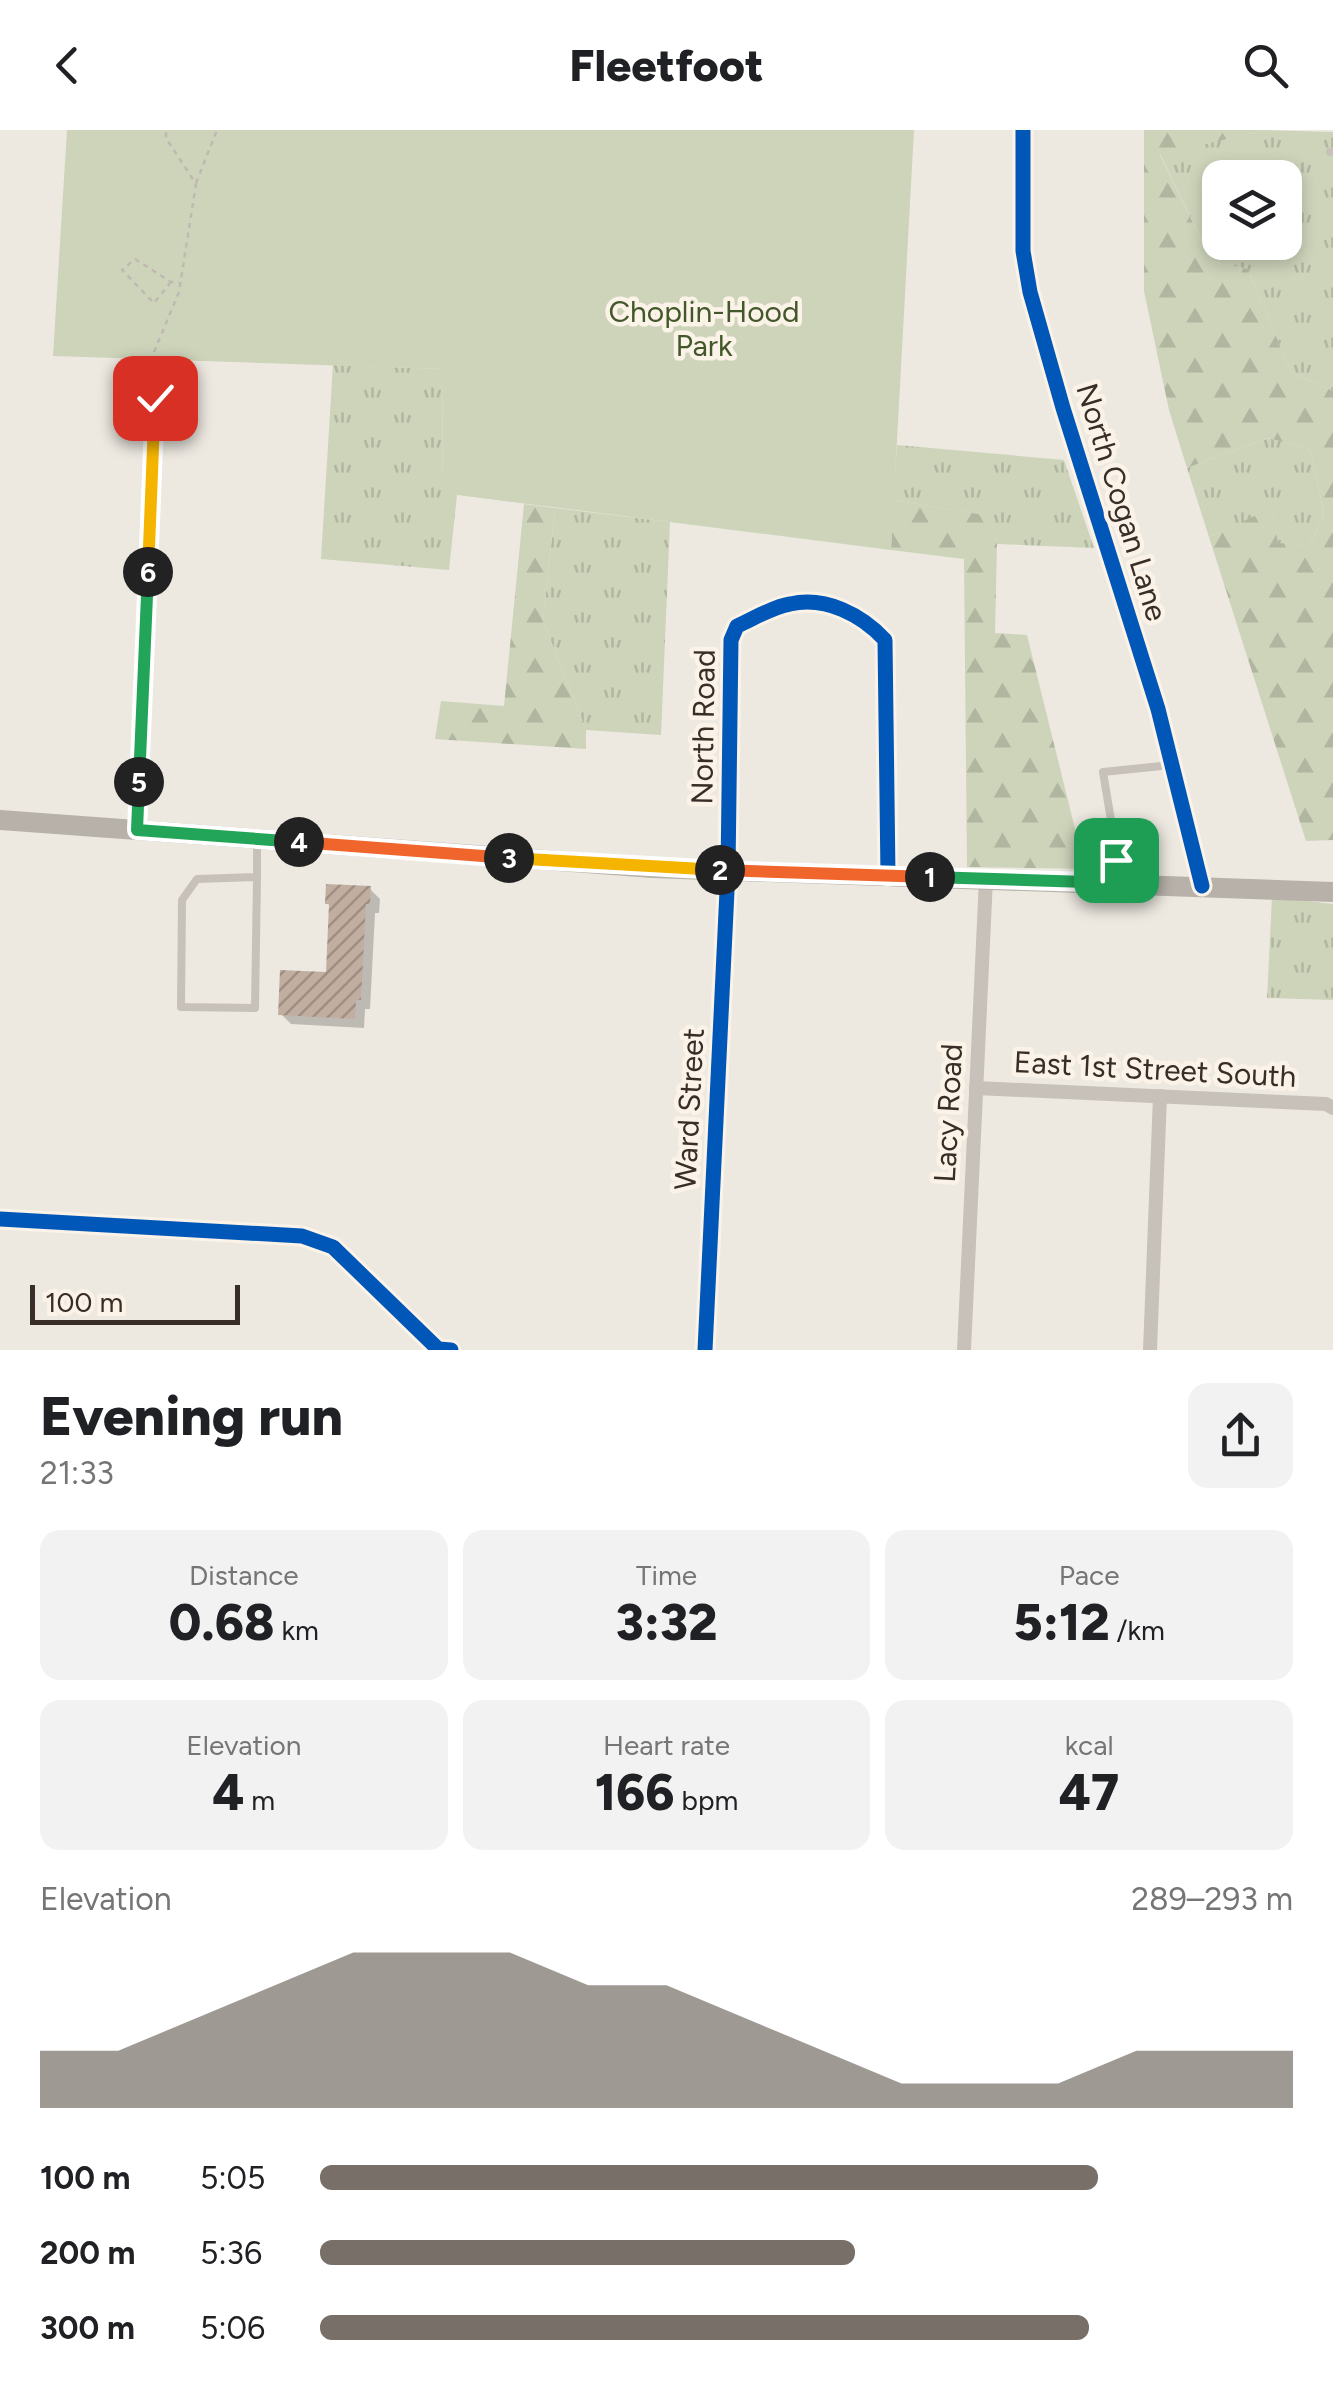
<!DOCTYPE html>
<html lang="en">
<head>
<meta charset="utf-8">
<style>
  :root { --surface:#fff; --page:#f2f2f2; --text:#202124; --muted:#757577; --accent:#776f68 }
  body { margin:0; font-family:Figtree,sans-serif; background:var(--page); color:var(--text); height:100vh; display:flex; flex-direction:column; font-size:38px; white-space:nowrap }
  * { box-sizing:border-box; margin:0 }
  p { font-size:32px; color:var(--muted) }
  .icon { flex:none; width:55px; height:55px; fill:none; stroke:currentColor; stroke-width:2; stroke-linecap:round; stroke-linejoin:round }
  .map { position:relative; height:1220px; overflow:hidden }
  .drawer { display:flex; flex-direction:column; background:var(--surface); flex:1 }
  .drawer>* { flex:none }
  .controls { position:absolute; left:1202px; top:30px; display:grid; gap:20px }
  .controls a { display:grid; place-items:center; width:100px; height:100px; border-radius:20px; background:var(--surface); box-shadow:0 5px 15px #0003; font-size:50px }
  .scale { position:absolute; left:30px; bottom:25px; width:210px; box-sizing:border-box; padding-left:10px; border:5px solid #382e27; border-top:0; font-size:28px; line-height:35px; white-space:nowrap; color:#382e27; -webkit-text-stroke:8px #fbf3e8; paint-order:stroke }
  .pin { position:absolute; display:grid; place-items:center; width:85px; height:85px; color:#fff; margin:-42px; border-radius:20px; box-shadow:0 5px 15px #0006 }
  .km { position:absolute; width:50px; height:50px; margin:-25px; border-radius:50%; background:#222; color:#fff; font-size:28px; line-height:50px; text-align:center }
  .round { display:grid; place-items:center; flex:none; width:105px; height:105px; border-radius:20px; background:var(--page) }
  .overview { display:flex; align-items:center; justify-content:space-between; height:170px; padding:0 40px }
  h1 { font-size:55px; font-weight:800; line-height:75px }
  .figures { display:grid; grid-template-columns:repeat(3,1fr); gap:15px; height:170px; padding:10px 40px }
  .figures div { display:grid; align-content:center; border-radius:20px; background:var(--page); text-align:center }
  .figures b { font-size:50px; font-weight:800 }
  .figures small { font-size:28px; font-weight:400 }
  .figures p { font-size:28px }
  .chart { height:280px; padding:20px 40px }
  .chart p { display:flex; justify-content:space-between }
  .chart svg { width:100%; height:180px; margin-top:10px; fill:var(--accent); opacity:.7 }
  ul { padding:0 40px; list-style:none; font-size:32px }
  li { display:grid; grid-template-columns:160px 120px 1fr; align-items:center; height:75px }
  li i { height:25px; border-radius:12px; background:var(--accent) }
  header { display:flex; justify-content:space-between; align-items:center; height:130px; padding:0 40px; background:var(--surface); font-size:45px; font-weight:800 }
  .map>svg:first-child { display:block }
  .grass { fill:url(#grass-tufts); fill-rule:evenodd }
  .forest { fill:url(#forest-firs) }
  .park { fill:#cdd4ba }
  .shadow { fill:#0003 }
  .building { fill:url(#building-hatch) }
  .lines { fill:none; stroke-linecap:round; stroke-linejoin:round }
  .path { stroke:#bfb9b2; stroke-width:2.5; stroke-dasharray:5 5; stroke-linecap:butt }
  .lane { stroke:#c7c1b9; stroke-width:8 }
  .street { stroke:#c7c1b9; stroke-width:14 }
  .secondary { stroke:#b7b1aa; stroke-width:20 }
  .cycleway-casing { stroke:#fbf3e8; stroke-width:21 }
  .cycleway { stroke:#0057b8; stroke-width:15 }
  .split-1-casing { stroke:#fff; stroke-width:20 }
  .split-2-casing { stroke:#fff; stroke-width:20 }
  .split-3-casing { stroke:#fff; stroke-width:20 }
  .split-4-casing { stroke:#fff; stroke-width:20 }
  .split-5-casing { stroke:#fff; stroke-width:20 }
  .split-6-casing { stroke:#fff; stroke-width:20 }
  .split-7-casing { stroke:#fff; stroke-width:20 }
  .split-1 { stroke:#22a559; stroke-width:12 }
  .split-2 { stroke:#f0652b; stroke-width:12 }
  .split-3 { stroke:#f5b400; stroke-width:12 }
  .split-4 { stroke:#f0652b; stroke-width:12 }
  .split-5 { stroke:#22a559; stroke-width:12 }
  .split-6 { stroke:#22a559; stroke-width:12 }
  .split-7 { stroke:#f5b400; stroke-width:12 }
  .labels { text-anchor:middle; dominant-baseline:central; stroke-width:9; stroke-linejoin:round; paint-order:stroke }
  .park-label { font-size:30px; fill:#43582a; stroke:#fbf3e8 }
  .street-label { font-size:30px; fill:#382e27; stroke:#fbf3e8 }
</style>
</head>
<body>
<header><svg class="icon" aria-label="back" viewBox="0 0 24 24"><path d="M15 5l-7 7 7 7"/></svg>Fleetfoot<svg class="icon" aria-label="search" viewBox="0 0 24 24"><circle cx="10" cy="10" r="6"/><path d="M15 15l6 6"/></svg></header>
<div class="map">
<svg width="1333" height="1220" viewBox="0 0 1333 1220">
  <defs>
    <pattern id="grass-tufts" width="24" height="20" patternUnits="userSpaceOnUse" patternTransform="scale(2.5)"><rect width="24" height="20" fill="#cdd4ba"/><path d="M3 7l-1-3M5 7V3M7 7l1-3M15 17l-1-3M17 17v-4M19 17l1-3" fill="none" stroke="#b1b6a0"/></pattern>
    <pattern id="forest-firs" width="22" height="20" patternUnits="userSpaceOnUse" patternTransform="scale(2.5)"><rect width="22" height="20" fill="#cdd4ba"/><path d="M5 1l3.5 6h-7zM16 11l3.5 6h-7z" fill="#b1b6a0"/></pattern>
    <pattern id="building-hatch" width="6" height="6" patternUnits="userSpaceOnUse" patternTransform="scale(2.5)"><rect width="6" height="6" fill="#c2aea1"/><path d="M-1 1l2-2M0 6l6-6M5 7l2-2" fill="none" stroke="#9f8e83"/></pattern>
  </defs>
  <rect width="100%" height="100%" fill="#ede9e1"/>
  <!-- grass -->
  <g class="grass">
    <path d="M1264 0 1333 2V261L1291 242 1248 139 1212 132 1160 24ZM1220 48H1285V112H1220Z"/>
    <path d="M333 235 443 239 442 362 457 365 449 440 321 429Z"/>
    <path d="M1268 308 1310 319 1324 384 1310 415 1278 414 1272 379 1209 407 1187 338Z"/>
    <path d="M897 315 1064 330 1094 418 997 414 989 386 893 370Z"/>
    <path d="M555 378 670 392 661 605 586 600 543 491Z"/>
    <path d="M1272 767 1333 774V870L1267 868Z"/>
  </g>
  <!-- forest -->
  <g class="forest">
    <path d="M1144 0H1264L1160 25 1212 132 1248 139 1291 242 1333 261V710L1306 711 1209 407 1272 378 1278 413 1310 415 1324 384 1310 319 1268 308 1187 338 1169 280 1144 161Z"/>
    <path d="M893 370 990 386 997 414 995 503 1027 505 1085 739 967 737 964 429 891 420Z"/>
    <path d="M524 374 555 378 543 491 586 600V619L435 609 441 571 504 576Z"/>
  </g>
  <!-- park -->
  <path class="park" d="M67 0H914L891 420 442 363 443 239 53 226Z"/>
  <!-- shadow -->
  <path class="shadow" d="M370 759 380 769 379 783H375L370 879H365L364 898 291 894 281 884 328 844 331 777 327 773Z"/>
  <!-- building -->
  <path class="building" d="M326 754 371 756 370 774H366L361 870H356L355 889 278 885 280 840 326 842 329 774H325Z"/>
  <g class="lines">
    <!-- path -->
    <g class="path">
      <path d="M196 53 217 0"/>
      <path d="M171 152 154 173 122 140 135 129 171 152H179"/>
      <path d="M154 222 179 162 196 54 166 8V0"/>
    </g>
    <!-- lane -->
    <g class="lane">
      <path d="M1330 22 1333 21"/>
      <path d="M257 709V747L197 749 182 770 181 877 255 878 257 747"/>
      <path d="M1118 753 1114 708 1103 642 1171 635"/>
    </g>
    <!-- street -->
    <g class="street">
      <path d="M1023 0V121L1030 162 1063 278 1158 579 1202 756"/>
      <path d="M137 700 156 238"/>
      <path d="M976 958 1326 974 1333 978"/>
      <path d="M0 1089 302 1106 333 1117 438 1219 451 1220"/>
      <path d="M705 1220 728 740 731 510 737 496C753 489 772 477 790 474 826 466 862 485 885 510L888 746"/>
      <path d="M964 1220 986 749"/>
      <path d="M1150 1220 1160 966"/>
    </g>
    <!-- secondary -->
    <path class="secondary" d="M0 690 653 738 1333 762"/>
    <!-- cycleway casing -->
    <g class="cycleway-casing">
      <g id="cycleway">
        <path d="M1023 0V121L1030 162 1063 278 1158 579 1202 756"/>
        <path d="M0 1089 302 1106 333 1117 438 1219 451 1220"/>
        <path d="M705 1220 728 740 731 510 737 496C753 489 772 477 790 474 826 466 862 485 885 510L888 746"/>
      </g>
    </g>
    <!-- cycleway -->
    <use href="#cycleway" class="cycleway"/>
  </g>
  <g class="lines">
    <!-- split-1 casing -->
    <g class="split-1-casing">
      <path id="split-1" d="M930 747 1118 753 1116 730"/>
    </g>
    <!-- split-2 casing -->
    <g class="split-2-casing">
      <path id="split-2" d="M720 740 930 747"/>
    </g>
    <!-- split-3 casing -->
    <g class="split-3-casing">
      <path id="split-3" d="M509 728 720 740"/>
    </g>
    <!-- split-4 casing -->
    <g class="split-4-casing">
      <path id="split-4" d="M299 712 509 728"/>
    </g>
    <!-- split-5 casing -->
    <g class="split-5-casing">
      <path id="split-5" d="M139 652 137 700 299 712"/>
    </g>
    <!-- split-6 casing -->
    <g class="split-6-casing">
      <path id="split-6" d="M139 652 148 442"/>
    </g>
    <!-- split-7 casing -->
    <g class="split-7-casing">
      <path id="split-7" d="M148 442 155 268"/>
    </g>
    <!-- split-1 -->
    <use href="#split-1" class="split-1"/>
    <!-- split-2 -->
    <use href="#split-2" class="split-2"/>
    <!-- split-3 -->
    <use href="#split-3" class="split-3"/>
    <!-- split-4 -->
    <use href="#split-4" class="split-4"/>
    <!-- split-5 -->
    <use href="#split-5" class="split-5"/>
    <!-- split-6 -->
    <use href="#split-6" class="split-6"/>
    <!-- split-7 -->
    <use href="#split-7" class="split-7"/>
  </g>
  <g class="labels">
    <!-- park labels -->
    <g class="park-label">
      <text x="704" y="181">Choplin-Hood<tspan x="704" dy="34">Park</tspan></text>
    </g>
    <!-- street labels -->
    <g class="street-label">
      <text transform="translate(1122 372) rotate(73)">North Cogan Lane</text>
      <text transform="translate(703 597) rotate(-89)">North Road</text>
      <text transform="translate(1155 939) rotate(3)">East 1st Street South</text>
      <text transform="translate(689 979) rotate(-87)">Ward Street</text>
      <text transform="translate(948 983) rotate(-87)">Lacy Road</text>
    </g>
  </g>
</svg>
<div class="controls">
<a><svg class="icon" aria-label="layers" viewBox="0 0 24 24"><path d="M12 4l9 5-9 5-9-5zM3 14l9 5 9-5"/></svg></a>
</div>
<div class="scale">100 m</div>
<div class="pin" style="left:1116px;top:730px;background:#1e9e55"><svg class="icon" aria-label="arrive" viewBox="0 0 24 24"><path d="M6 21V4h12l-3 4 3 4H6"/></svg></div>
<div class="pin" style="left:155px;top:268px;background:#d93025"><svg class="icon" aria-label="check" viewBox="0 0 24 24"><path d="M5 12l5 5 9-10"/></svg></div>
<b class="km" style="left:930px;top:747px">1</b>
<b class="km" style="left:720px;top:740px">2</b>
<b class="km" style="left:509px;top:728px">3</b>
<b class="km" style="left:299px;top:712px">4</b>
<b class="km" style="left:139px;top:652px">5</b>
<b class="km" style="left:148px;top:442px">6</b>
</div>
<section class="drawer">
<div class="overview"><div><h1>Evening run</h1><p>21:33</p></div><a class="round"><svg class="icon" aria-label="share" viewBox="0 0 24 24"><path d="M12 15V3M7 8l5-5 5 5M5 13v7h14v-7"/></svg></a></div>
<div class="figures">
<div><p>Distance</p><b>0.68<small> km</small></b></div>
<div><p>Time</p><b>3:32</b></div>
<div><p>Pace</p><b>5:12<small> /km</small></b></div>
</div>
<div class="figures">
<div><p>Elevation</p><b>4<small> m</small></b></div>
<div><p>Heart rate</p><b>166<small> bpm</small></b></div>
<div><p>kcal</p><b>47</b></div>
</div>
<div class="chart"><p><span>Elevation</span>289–293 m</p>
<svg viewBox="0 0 160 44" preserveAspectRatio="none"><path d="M0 44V30L10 30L20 22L30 14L40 6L50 6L60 6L70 14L80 14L90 22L100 30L110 38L120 38L130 38L140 30L150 30L160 30V44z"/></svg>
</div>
<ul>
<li><b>100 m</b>5:05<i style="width:80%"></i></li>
<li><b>200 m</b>5:36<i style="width:55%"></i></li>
<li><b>300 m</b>5:06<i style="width:79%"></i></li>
</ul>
</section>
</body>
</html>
